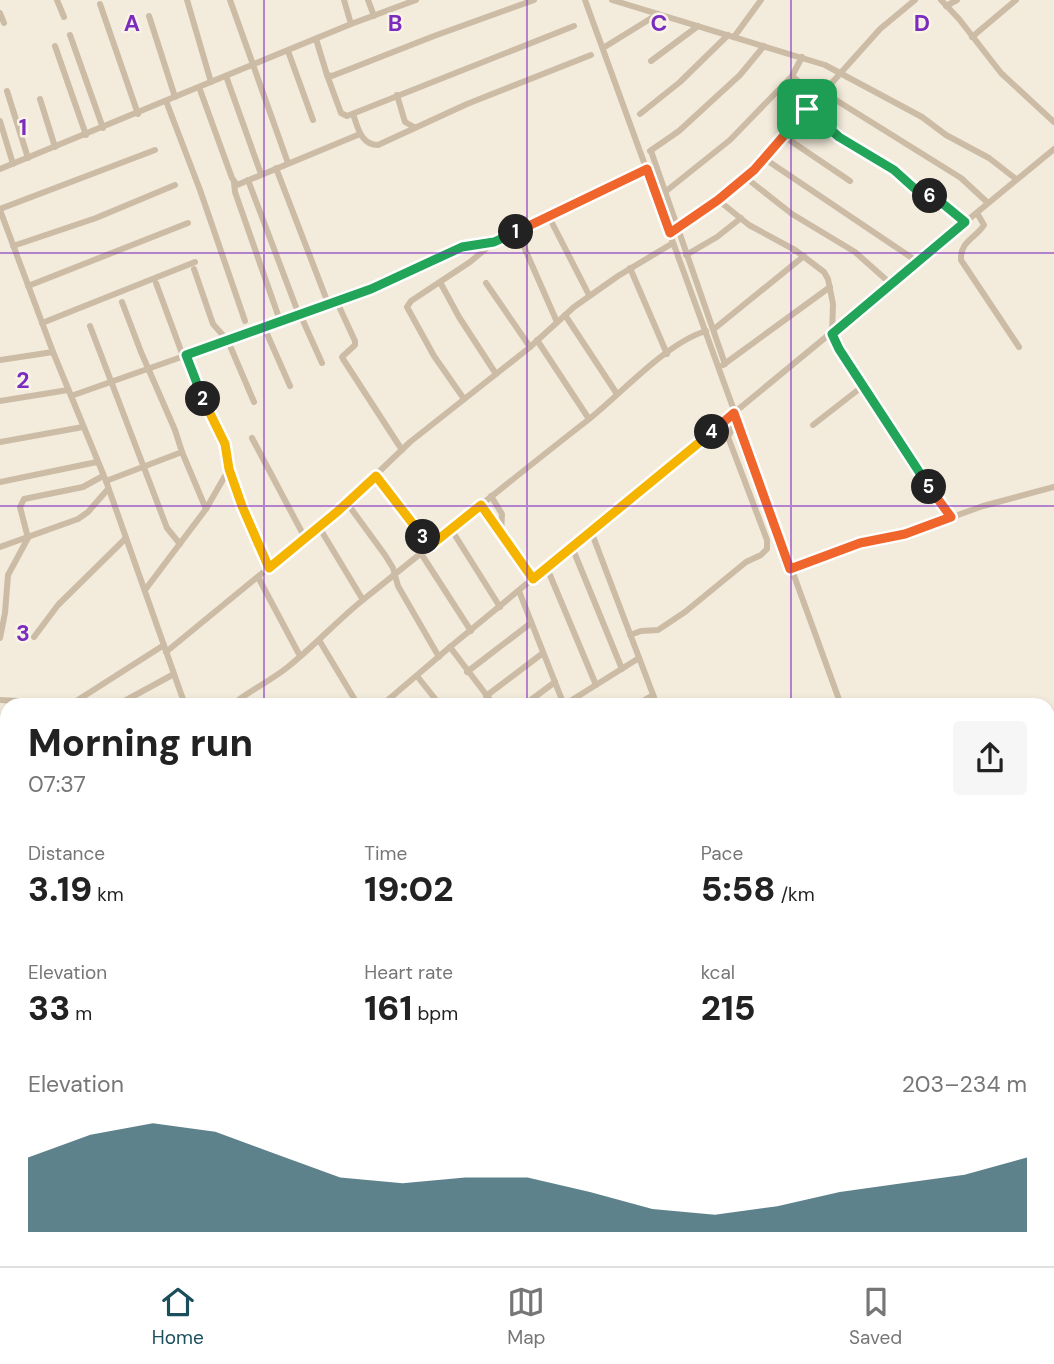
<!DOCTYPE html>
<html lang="en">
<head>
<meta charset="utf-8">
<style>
  :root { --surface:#fff; --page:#f6f6f6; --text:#222; --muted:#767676; --line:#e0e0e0; --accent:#1b4e5b }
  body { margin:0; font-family:"DM Sans",sans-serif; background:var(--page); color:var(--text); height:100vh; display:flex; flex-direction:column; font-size:26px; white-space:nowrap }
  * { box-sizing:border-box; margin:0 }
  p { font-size:23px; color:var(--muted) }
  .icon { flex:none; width:38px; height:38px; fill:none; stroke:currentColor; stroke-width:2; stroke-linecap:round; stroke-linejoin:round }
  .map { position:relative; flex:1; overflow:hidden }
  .sheet { position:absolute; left:0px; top:698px; width:1055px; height:569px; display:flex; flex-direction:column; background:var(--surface); border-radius:21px 21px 0 0; box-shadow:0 4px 10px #0003 }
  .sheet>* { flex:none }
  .pin { position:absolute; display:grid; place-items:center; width:60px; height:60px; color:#fff; margin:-30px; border-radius:14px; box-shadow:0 4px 10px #0006 }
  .km { position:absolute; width:35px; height:35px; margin:-18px; border-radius:50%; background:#222; color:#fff; font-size:19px; line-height:35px; text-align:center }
  .round { display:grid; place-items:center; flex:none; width:74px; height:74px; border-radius:7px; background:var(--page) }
  .head { display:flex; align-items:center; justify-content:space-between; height:119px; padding:0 28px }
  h1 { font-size:38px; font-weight:800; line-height:52px }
  .stats { display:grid; grid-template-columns:repeat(3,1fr); gap:10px; height:119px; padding:7px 28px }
  .stats div { display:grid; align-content:center }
  .stats b { font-size:35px; font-weight:800 }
  .stats small { font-size:19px; font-weight:400 }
  .stats p { font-size:19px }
  .chart { height:196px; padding:14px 28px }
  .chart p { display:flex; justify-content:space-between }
  .chart svg { width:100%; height:126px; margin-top:7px; fill:var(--accent); opacity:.7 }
  .tab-bar { display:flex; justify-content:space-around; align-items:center; height:98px; border-top:2px solid var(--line); background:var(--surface); font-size:19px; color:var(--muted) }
  .tab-bar a { display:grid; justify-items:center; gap:4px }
  .tab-bar .selected { color:var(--accent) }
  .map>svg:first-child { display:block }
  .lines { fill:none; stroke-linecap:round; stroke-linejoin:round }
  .minor { stroke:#ccbca6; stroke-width:6 }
  .split-1-casing { stroke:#fff; stroke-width:14 }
  .split-2-casing { stroke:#fff; stroke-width:14 }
  .split-3-casing { stroke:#fff; stroke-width:14 }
  .split-4-casing { stroke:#fff; stroke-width:14 }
  .split-5-casing { stroke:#fff; stroke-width:14 }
  .split-6-casing { stroke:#fff; stroke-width:14 }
  .split-7-casing { stroke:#fff; stroke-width:14 }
  .split-1 { stroke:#f0652b; stroke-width:9 }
  .split-2 { stroke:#22a559; stroke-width:9 }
  .split-3 { stroke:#f5b400; stroke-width:9 }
  .split-4 { stroke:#f5b400; stroke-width:9 }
  .split-5 { stroke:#f0652b; stroke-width:9 }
  .split-6 { stroke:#22a559; stroke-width:9 }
  .split-7 { stroke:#22a559; stroke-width:9 }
  .grid { fill:none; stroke:#7b2cbf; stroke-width:2; stroke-opacity:0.55 }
  .grid-label { font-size:23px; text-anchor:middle; font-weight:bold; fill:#7b2cbf; stroke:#faf4e8; stroke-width:5; stroke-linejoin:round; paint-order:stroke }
</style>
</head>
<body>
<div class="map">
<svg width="1054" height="1266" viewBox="0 0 1054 1266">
  <rect width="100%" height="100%" fill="#f3ebdb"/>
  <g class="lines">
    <!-- minor -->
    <g class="minor">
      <path d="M57 0 64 17"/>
      <path d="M187 0 211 82"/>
      <path d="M230 0 288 163"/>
      <path d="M344 0 351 24"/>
      <path d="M368 0 374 16"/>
      <path d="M585 0 841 705"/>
      <path d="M612 0 825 65 922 117 946 135 989 158 1016 179"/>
      <path d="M941 0 959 19 1001 73 1054 122"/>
      <path d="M100 4 138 114"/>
      <path d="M946 6 957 0"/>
      <path d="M0 13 4 23"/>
      <path d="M149 16 175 97"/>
      <path d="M70 35 103 128"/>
      <path d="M734 37 761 0"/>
      <path d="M972 37 1016 0"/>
      <path d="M316 39 327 75 332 76 434 36 534 0"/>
      <path d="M55 46 86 135"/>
      <path d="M603 48 658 14"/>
      <path d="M288 51 313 120"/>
      <path d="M651 61 698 26"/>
      <path d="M327 75 341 113 347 116 574 26"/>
      <path d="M226 76 261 174"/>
      <path d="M792 76 818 97"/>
      <path d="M199 87 232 178 237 185 360 134"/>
      <path d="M7 91 28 158"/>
      <path d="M823 92 961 178 988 203"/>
      <path d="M397 95 405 122 414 127"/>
      <path d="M40 99 55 147"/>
      <path d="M166 101 200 190 245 321"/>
      <path d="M807 109 839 137 894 171 914 189 942 203 965 222"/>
      <path d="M353 114C358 128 361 145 378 145L467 104 591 55"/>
      <path d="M640 114 680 82 728 35"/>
      <path d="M0 121 13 164"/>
      <path d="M785 137 850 181"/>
      <path d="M650 151 679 131 740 75 764 46"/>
      <path d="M651 151 725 364"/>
      <path d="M765 159 918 262"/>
      <path d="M276 168 326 298"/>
      <path d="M0 169 351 24 416 0"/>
      <path d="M745 177 792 214 855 252 891 284"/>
      <path d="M248 180 296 307"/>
      <path d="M234 183 235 192 278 315"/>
      <path d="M665 192 730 140 792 76 802 57"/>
      <path d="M718 200 749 225 795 250 824 272 828 279 833 304 832 334 836 342 921 475 951 517"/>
      <path d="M0 209 155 150"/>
      <path d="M0 210 53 352 106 481 185 705"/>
      <path d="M977 213 984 225C976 238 960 241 961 260L1019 347"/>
      <path d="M549 217 589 295"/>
      <path d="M517 231 557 322"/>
      <path d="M670 233 718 200 754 170 880 29 915 0"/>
      <path d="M13 246 96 218 175 185"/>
      <path d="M686 255 717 237 741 218"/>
      <path d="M630 268 667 354"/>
      <path d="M194 269 213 324 228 341 254 402"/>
      <path d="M440 282 459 317 496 374"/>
      <path d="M156 283 183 356"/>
      <path d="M486 283 530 347"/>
      <path d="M28 286 188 223"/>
      <path d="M337 302 355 341V345L342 357 343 359 402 450"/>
      <path d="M300 314 322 363"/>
      <path d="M565 315 617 394"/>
      <path d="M42 323 195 262"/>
      <path d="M90 326 167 528 180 544"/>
      <path d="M264 327 290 386"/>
      <path d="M714 329 804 256"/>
      <path d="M537 340 589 419"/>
      <path d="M186 355 209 413 225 444 229 469 242 506 269 568"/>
      <path d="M0 360 53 352"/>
      <path d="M723 365 830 287"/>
      <path d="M71 396 337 302 389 281 462 247 494 242 647 169"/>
      <path d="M464 399 434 356 407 307 411 301 470 262 494 242"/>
      <path d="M0 401 68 390"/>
      <path d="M813 425 863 386"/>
      <path d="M252 438 305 538"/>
      <path d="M0 442 83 427"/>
      <path d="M182 452 206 509"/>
      <path d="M376 476 430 546"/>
      <path d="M106 481 182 452 175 430 141 352 122 302"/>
      <path d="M0 482 97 462"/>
      <path d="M491 496 502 514 501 534"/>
      <path d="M347 503 385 555 393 568 398 586 439 657"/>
      <path d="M481 505 533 579"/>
      <path d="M319 527 363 600"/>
      <path d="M451 529 500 607"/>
      <path d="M591 531 657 705"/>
      <path d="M0 547 78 519 88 512 108 489"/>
      <path d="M572 547 622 669"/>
      <path d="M422 555 471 631"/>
      <path d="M547 568 596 685"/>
      <path d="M790 569 860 543 905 534 983 506 1054 487"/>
      <path d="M258 577 300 656"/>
      <path d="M145 590 206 509 229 469"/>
      <path d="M519 591 564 705 639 658"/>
      <path d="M630 635 641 631 658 630 685 612 746 562 761 555 767 549V540L728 437 737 420"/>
      <path d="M34 637 58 605 126 538"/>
      <path d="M0 638 5 613 8 575 28 538 20 507 24 499 83 487 103 476"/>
      <path d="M319 640 358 705"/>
      <path d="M450 647 494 705"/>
      <path d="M166 652 338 511 410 442 529 348 574 307 618 276 673 243"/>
      <path d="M467 672 531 623"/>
      <path d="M417 676 440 705"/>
      <path d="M486 696 543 653"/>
      <path d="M0 700 18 701 22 705"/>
      <path d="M70 705 164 645"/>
      <path d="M117 705 174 674"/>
      <path d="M232 705C250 690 271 681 289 666 315 645 338 620 364 599 439 539 512 479 588 420 621 394 666 343 706 331"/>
      <path d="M382 705 450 647 1054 149"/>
      <path d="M524 705 555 682"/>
      <path d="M636 705 653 695"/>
      <path d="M0 750 7 751"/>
      <path d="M0 818H7"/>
      <path d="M4 906V895"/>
      <path d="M1 1026 7 967"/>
      <path d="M6 1026 7 1029"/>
      <path d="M0 1123 7 1120"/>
      <path d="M0 1127 7 1147"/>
      <path d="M0 1166 7 1163"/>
      <path d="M1048 1181 1054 1179"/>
      <path d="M0 1221 7 1235"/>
      <path d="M335 1260 339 1266"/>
      <path d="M506 1260 510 1266"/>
      <path d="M564 1260 568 1266"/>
      <path d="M593 1260 598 1266"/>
      <path d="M654 1260 657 1266"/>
      <path d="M694 1260 696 1266"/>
      <path d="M761 1260 763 1266"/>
      <path d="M28 1266 40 1260"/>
      <path d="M166 1266 176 1260"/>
      <path d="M299 1266 323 1260"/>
      <path d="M381 1266 392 1260"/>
      <path d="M465 1266 469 1260"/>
      <path d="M528 1266 536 1260"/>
      <path d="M901 1266 910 1260"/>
    </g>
  </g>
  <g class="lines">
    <!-- split-1 casing -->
    <g class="split-1-casing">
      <path id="split-1" d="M516 232 647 169 670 233 718 200 754 170 807 109"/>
    </g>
    <!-- split-2 casing -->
    <g class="split-2-casing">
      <path id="split-2" d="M203 399 186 355 371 289 462 247 494 242 516 232"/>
    </g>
    <!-- split-3 casing -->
    <g class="split-3-casing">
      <path id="split-3" d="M203 399 225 444 229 469 242 506 269 568 338 511 376 476 423 537"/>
    </g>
    <!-- split-4 casing -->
    <g class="split-4-casing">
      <path id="split-4" d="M423 537 430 546 481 505 533 579 712 432"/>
    </g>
    <!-- split-5 casing -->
    <g class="split-5-casing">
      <path id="split-5" d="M712 432 734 413 790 569 860 543 905 534 951 517 929 487"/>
    </g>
    <!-- split-6 casing -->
    <g class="split-6-casing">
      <path id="split-6" d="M929 487 839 349 832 334 965 222 942 203 930 196"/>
    </g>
    <!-- split-7 casing -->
    <g class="split-7-casing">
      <path id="split-7" d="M807 109 839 137 894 170 914 188 930 196"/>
    </g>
    <!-- split-1 -->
    <use href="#split-1" class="split-1"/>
    <!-- split-2 -->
    <use href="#split-2" class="split-2"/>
    <!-- split-3 -->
    <use href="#split-3" class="split-3"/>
    <!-- split-4 -->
    <use href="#split-4" class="split-4"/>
    <!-- split-5 -->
    <use href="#split-5" class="split-5"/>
    <!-- split-6 -->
    <use href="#split-6" class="split-6"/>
    <!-- split-7 -->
    <use href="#split-7" class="split-7"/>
  </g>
  <!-- grid -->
  <path class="grid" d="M264 0V705M527 0V705M791 0V705M0 253H1054M0 506H1054M0 760H7M1048 760H1054M0 1013H7M1048 1013H1054M264 1260V1266M527 1260V1266M791 1260V1266"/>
  <g class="grid-label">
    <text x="132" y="31">A</text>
    <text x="395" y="31">B</text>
    <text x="659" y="31">C</text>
    <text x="922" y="31">D</text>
    <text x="23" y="135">1</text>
    <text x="23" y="388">2</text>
    <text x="23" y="641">3</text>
  </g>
</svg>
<div class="pin" style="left:807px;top:109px;background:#1e9e55"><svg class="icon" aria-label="arrive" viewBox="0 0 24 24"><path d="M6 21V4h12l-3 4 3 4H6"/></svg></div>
<b class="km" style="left:516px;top:232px">1</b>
<b class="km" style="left:203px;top:399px">2</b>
<b class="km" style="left:423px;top:537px">3</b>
<b class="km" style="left:712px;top:432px">4</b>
<b class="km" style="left:929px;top:487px">5</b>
<b class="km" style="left:930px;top:196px">6</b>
<section class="sheet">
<div class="head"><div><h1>Morning run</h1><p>07:37</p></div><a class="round"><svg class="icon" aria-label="share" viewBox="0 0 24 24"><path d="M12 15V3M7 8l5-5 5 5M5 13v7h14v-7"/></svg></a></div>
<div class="stats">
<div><p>Distance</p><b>3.19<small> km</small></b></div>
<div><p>Time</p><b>19:02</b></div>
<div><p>Pace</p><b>5:58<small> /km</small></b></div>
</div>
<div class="stats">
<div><p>Elevation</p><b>33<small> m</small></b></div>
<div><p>Heart rate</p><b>161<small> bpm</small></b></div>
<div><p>kcal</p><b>215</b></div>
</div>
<div class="chart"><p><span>Elevation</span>203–234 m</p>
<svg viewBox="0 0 160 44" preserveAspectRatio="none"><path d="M0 44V18L10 10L20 6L30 9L40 17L50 25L60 27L70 25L80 25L90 30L100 36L110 38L120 35L130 30L140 27L150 24L160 18V44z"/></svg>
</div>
</section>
</div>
<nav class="tab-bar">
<a class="selected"><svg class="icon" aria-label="home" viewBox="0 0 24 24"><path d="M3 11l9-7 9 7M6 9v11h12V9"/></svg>Home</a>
<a><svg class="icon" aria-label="map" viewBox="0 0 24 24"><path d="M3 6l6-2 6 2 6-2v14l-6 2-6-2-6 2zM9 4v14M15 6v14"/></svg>Map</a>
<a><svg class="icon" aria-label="saved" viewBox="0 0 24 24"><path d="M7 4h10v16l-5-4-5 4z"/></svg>Saved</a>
</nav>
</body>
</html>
